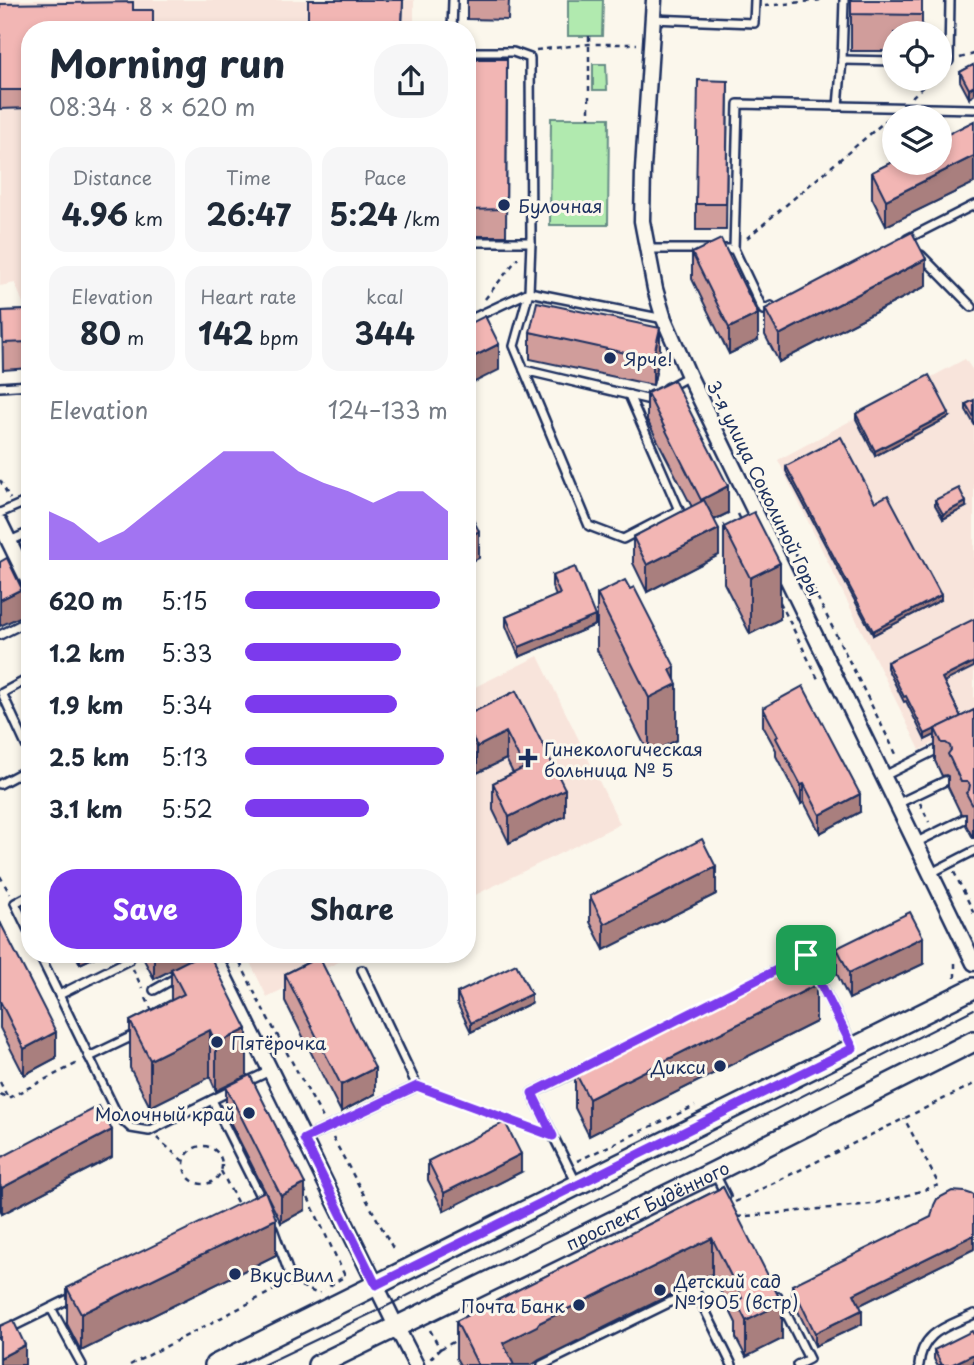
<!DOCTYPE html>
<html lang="en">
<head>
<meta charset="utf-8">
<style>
  :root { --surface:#fff; --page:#f6f6f7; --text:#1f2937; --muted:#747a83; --accent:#7c3aed }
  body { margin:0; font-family:"Playpen Sans",sans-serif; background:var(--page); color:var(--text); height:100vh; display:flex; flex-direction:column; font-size:26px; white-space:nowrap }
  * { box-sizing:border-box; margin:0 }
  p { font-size:23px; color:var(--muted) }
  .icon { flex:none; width:38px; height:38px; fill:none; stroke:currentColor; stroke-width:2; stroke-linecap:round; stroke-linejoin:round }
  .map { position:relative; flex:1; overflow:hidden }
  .panel { position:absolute; left:21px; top:21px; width:455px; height:942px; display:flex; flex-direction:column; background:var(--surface); border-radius:28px; box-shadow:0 4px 10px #0003 }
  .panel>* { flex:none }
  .fabs { position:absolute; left:882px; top:21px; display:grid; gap:14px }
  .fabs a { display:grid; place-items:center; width:70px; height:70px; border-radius:50%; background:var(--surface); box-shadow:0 4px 10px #0003; font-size:35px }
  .pin { position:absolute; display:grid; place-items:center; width:60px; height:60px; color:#fff; margin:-30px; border-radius:14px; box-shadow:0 4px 10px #0006 }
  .round { display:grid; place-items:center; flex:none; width:74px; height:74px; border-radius:28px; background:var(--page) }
  .overview { display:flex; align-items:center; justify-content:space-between; height:119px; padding:0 28px }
  h1 { font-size:38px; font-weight:700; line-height:52px }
  .stats { display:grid; grid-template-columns:repeat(3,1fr); gap:10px; height:119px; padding:7px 28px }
  .stats div { display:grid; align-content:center; border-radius:18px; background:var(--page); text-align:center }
  .stats b { font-size:30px; font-weight:700 }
  .stats small { font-size:19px; font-weight:400 }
  .stats p { font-size:19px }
  .chart { height:196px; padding:14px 28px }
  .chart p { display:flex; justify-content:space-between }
  .chart svg { width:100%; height:126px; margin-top:7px; fill:var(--accent); opacity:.7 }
  .button { display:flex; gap:14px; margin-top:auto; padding:14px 28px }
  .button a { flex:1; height:80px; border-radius:28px; background:var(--accent); color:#fff; font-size:28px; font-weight:700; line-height:80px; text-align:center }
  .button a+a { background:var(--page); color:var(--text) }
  ul { padding:0 28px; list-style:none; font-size:23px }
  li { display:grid; grid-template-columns:112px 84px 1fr; align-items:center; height:52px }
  li i { height:18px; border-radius:9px; background:var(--accent) }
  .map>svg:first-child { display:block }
  .built { fill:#f8e4db }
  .green { fill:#b1eaaf; stroke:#668c86; stroke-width:2 }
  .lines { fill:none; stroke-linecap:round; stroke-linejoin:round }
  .service-casing { stroke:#1b2f5e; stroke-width:12 }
  .minor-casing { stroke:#1b2f5e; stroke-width:19 }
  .secondary-casing { stroke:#1b2f5e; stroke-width:24 }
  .path { stroke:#1b2f5e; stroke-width:2.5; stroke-dasharray:5 5; stroke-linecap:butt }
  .service { stroke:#fbf7ec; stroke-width:7 }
  .minor { stroke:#fbf7ec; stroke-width:14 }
  .secondary { stroke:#fbf7ec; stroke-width:19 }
  .tram { stroke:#1b2f5e; stroke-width:2 }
  .wall { fill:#d09d9b; stroke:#1b2f5e; stroke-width:2 }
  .shaded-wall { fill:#a97f7e; stroke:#1b2f5e; stroke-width:2 }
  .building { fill:#f2b6b4; stroke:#1b2f5e; stroke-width:2 }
  .route-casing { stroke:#fff; stroke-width:14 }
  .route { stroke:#7c3aed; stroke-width:9 }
  .poi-dot { fill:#1b2f5e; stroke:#fbf7ec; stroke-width:2.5 }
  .labels { text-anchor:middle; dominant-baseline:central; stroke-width:6; stroke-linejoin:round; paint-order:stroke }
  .poi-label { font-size:18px; fill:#1b2f5e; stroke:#fbf7ec; text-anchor:start }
  .street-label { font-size:18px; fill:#1b2f5e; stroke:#fbf7ec }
</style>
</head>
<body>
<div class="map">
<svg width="974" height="1365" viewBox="0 0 974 1365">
  <rect width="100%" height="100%" fill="#fbf7ec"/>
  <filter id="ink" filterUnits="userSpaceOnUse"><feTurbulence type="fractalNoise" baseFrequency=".0143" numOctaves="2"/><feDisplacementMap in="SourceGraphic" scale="14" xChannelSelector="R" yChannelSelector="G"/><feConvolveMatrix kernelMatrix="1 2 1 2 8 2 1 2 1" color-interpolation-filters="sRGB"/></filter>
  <g filter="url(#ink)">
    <!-- built -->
    <g class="built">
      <path d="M0 0H414V30H30V313H27L15 283 0 286Z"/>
      <path d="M965 359 974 372V723L920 750 778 460Z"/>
      <path d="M538 656 620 824 467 899V691Z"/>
      <path d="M246 954H355L267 997Z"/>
    </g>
    <!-- green -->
    <g class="green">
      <path d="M568 0H603L602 36H568Z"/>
      <path d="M593 64H606L607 90H593Z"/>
      <path d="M551 118H609L608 225H550Z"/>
    </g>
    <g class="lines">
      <!-- service casing -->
      <g class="service-casing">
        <g id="service">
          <path d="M652 19 754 23 755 0"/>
          <path d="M452 30 453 0"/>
          <path d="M467 52H513L530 58 531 242 529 292 514 346 524 370 646 399 653 395"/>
          <path d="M842 60 894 61"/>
          <path d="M940 61H949L950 0"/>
          <path d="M838 106 974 109"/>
          <path d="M907 239 974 205"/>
          <path d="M467 242H531"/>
          <path d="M647 249H734L763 310 771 306"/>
          <path d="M734 249 738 104 838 106 842 60 844 0"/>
          <path d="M921 255 972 307"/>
          <path d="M467 321 529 292 664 319"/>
          <path d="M524 370 589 526 623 539 679 510 629 395"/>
          <path d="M0 387 30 385"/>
          <path d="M667 388 689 376"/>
          <path d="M0 513 30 500"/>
          <path d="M10 541 30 532"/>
          <path d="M0 635 30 620"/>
          <path d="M30 678 2 693 30 754"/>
          <path d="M884 776 942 747"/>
          <path d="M0 784 30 768"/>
          <path d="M897 804 945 781"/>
          <path d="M915 843 964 819"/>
          <path d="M931 873 974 851"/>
          <path d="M30 895 15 903 30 934"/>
          <path d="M39 954 118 1116 131 1128 149 1131 234 1089"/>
          <path d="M753 982 806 955 853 1047"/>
          <path d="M154 990 177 977"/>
          <path d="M59 995 129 960"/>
          <path d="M89 1057 139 1033"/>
          <path d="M244 1083 270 1071"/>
          <path d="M212 1100 263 1202"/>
          <path d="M304 1139 417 1086 362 970"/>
          <path d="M714 1172 726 1196"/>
          <path d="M576 1182 532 1093 583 1068"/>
          <path d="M273 1229 292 1281"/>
          <path d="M778 1297 809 1359 797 1365"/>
          <path d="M51 1308 82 1365"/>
          <path d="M0 1333 75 1296"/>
          <path d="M542 1365 695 1290 732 1365"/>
          <path d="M919 1365C922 1331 947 1327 974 1314"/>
        </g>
      </g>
      <!-- minor casing -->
      <g class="minor-casing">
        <g id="minor">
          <path d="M654 0 643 169 642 221 655 289 664 319 689 376 974 963"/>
          <path d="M0 523 30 584"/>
          <path d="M213 954 396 1326 416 1365"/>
        </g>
      </g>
      <!-- secondary casing -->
      <g class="secondary-casing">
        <g id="secondary">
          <path d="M215 1365 974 988"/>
          <path id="s1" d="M318 1365 714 1172 974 1041"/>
        </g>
      </g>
      <!-- path -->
      <g class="path">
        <path d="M765 6 822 0"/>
        <path d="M589 36V118"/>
        <path d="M536 50 589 44H637"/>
        <path d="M960 58 974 54"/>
        <path d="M912 97 931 79"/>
        <path d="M747 238 889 118"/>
        <path d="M485 299 518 258"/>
        <path d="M0 480 10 499"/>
        <path d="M768 499 897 756"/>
        <path d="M738 514 741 520"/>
        <path d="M780 602 819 681"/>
        <path d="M920 803 929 822"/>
        <path d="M954 872 974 913"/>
        <path d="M0 876 10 894"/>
        <path d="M236 954 259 1002 324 1120"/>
        <path d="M133 969 142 988"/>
        <path d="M955 978V960"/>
        <path d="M146 998 152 1011"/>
        <path d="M0 1082 8 1098"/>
        <path d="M428 1090 537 1130"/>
        <path d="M0 1094 8 1098 78 1063"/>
        <path d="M157 1138 183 1161"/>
        <path d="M333 1138 395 1252"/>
        <circle cx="203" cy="1165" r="19"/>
        <path d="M577 1161 695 1106"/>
        <path d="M221 1171 239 1206"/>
        <path d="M304 1189 345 1276 325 1289"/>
        <path d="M735 1202 974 1084"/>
        <path d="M737 1217 872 1204 905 1196 939 1185 904 1118"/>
        <path d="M301 1286 318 1294 320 1293"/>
        <path d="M430 1330 440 1349 430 1359"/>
        <path d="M440 1349 457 1340"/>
        <path d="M130 1365 282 1286"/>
      </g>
      <!-- service -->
      <use href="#service" class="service"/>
      <!-- minor -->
      <use href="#minor" class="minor"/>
      <!-- secondary -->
      <use href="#secondary" class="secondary"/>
      <!-- tram -->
      <path class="tram" d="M263 1365 387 1306 974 1009"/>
    </g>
    <!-- wall -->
    <g class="wall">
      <path d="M308 0H403L402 30H308Z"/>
      <path d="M467 0H509L508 20 467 19Z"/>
      <path d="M851 0H922V33H894V51H851Z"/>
      <path d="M0 4 30 30V108L0 109Z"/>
      <path d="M467 59H507L506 236H467V182H471L472 110H467Z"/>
      <path d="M973 65 969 98 960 81V72Z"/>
      <path d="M728 81 726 230H696V204Z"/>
      <path d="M974 121V183L886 226 872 198V172Z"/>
      <path d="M692 253 758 340 729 354 692 279Z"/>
      <path d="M926 286 779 362 765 335V309Z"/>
      <path d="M30 310V368L3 370 2 311Z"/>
      <path d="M530 332 660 355 653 385 530 359Z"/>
      <path d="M647 393 728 513 714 520 719 555 647 592 633 563V537L692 507 647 420Z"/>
      <path d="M974 400V424L966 410V404Z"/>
      <path d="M856 414 949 417 875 456 856 419Z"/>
      <path d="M786 466 875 502 941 600 873 635 786 471Z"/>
      <path d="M935 500 966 507 943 519 935 505Z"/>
      <path d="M724 527 780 619 750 634 724 583Z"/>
      <path d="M552 576 595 625 519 657 506 626V617L556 596 552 586Z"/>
      <path d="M597 594 675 678 677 740 649 754 597 650Z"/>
      <path d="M887 662 944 682 961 717 974 710V838H973L966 825V814H961L948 787V776L946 775 942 776 935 761V735L925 740 906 701 904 702 887 668Z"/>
      <path d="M516 691 565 816 509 843 493 810V783L513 773 506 759 477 773 467 753V715Z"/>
      <path d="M763 708 860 812 820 833 804 802 801 804 776 756V750L763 726Z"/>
      <path d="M716 894 604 950 590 922V896Z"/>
      <path d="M0 922 56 1058 24 1075 0 1028Z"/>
      <path d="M837 948 923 964 849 999 837 974Z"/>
      <path d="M75 954H101L80 964Z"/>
      <path d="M141 954H189V960L247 1076 216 1091 210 1077 150 1107 130 1068V1021L171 1000V970L154 979Z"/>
      <path d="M303 954H326L319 957 375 1094 341 1112 285 1001V974L307 963Z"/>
      <path d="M457 993 531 1003 471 1032 457 1003Z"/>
      <path d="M816 1022 589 1136 575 1108V1072Z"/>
      <path d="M226 1087 305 1210 281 1223 226 1114Z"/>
      <path d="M112 1157 2 1214 0 1211V1158Z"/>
      <path d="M428 1161 521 1172 444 1211 428 1180Z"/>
      <path d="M723 1187 782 1339 746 1357 736 1338V1323L712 1274 539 1360 532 1365H460L456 1358V1321Z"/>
      <path d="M974 1249 860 1305 862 1324 815 1346 792 1299V1285Z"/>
      <path d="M276 1255 81 1351 67 1324V1288Z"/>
      <path d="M934 1350 974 1363 970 1365H937L934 1359Z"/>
    </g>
    <!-- shaded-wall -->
    <g class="shaded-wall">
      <path d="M974 86V95L969 98V89Z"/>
      <path d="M974 156V183L886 226V200Z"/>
      <path d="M926 259V286L779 362V335Z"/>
      <path d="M758 314V340L729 354V328Z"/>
      <path d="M660 328V355L653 385V359Z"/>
      <path d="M499 344V370L467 386V360Z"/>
      <path d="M949 413V417L875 456V451Z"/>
      <path d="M728 486V513L701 526V500Z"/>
      <path d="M966 502V507L943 519V514Z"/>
      <path d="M719 529V555L647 592V565Z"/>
      <path d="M479 531V558L467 564V538Z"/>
      <path d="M780 563V619L750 634V578Z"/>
      <path d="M22 589V616L0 626V600Z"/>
      <path d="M941 595V600L873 635V631Z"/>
      <path d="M595 616V625L519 657V647Z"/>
      <path d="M974 662V667L942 683V678Z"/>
      <path d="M675 667V685L677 684V740L649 754V698L670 670Z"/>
      <path d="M935 729V735L925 740V734Z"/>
      <path d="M506 732V759L477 773V747Z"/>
      <path d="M804 784V802L801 804V785Z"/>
      <path d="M565 789V816L509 843V817Z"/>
      <path d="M860 794V812L820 833V815Z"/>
      <rect x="973" y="806" width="1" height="32"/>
      <path d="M716 867V894L604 950V924Z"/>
      <path d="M923 937V964L849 999V973Z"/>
      <path d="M80 954H101L80 964Z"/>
      <path d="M154 954H189V961L154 979Z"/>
      <path d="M307 954H326L307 964Z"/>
      <path d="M816 985V1022L589 1136V1099Z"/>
      <path d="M531 994V1003L471 1032V1023Z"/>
      <path d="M247 1029V1076L216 1091V1044Z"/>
      <path d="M210 1030V1077L150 1107V1060Z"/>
      <path d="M56 1032V1058L24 1075V1049Z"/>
      <path d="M375 1068V1094L341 1112V1085Z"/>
      <path d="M112 1130V1157L2 1214V1188Z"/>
      <path d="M521 1154V1172L444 1211V1193Z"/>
      <path d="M305 1184V1210L281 1223V1196Z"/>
      <path d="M276 1219V1255L81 1351V1314Z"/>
      <path d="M974 1235V1249L854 1308V1294Z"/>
      <path d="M712 1238V1274L539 1360 532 1365H503V1343L539 1323Z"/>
      <path d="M782 1303V1339L746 1357V1321Z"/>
      <path d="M862 1310V1324L815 1346V1333Z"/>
      <path d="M25 1345V1365H0V1358Z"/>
      <path d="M974 1354V1363L970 1365H951Z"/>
    </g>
    <!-- building -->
    <g class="building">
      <path d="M308 0H403L402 22 363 21V26H346V21L308 20Z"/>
      <path d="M851 0H922V15L851 14Z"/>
      <path d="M133 2V10H153V30H30V90H0V4Z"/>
      <path d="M467 59H507L506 209 467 210V182H471L472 83H467Z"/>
      <path d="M973 65 974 67V86L969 89 960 72Z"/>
      <path d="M698 80 728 81 726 204H696Z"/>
      <path d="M974 121V156L886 200 872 172 894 161V163H940V138Z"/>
      <path d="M912 232 926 259 779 335 765 309Z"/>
      <path d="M721 239 758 314 729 328 692 253Z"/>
      <path d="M537 302 660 328 653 359 530 332Z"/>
      <path d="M30 310V342L3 343 2 311Z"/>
      <path d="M485 316 499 344 467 360V325Z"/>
      <path d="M929 375 949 413 875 451 856 414Z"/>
      <path d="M674 380 728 486 701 500 647 393Z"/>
      <path d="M974 400V418L966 404Z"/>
      <path d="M841 437 875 502 888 495 941 595 873 631 786 466Z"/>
      <path d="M959 488 966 502 943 514 935 500Z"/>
      <path d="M704 500 719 529 647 565 633 537Z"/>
      <path d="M467 508 479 531 467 538Z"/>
      <path d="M754 512 780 563 750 578 724 527Z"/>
      <path d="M7 558 22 589 0 600V562Z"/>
      <path d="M575 567 595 616 519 647 506 617 560 594 552 576Z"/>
      <path d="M625 580 630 589 634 587 675 667 670 670 677 684 649 698 597 594Z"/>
      <path d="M974 619V662L942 678 961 717 925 734 906 696 904 697 887 662Z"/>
      <path d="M803 686 860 794 820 815 804 784 801 785 776 738 778 736 763 708Z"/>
      <path d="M516 691 565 789 509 817 493 783 524 768 506 732 477 747 467 726V715Z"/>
      <path d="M974 710V806H973L966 793 969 790 970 785 967 782H961L948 754 951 750 950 746 946 743H942L935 729Z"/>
      <path d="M702 839 716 867 604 924 590 896Z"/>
      <path d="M910 912 923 937 849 973 837 948Z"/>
      <path d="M0 922 56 1032 24 1049 0 1001Z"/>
      <path d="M201 954H209L247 1029 216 1044 210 1030 150 1060 130 1021 184 994 171 969Z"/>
      <path d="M319 957 375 1068 341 1085 285 974Z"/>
      <path d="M802 957 816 985 589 1099 575 1072Z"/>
      <path d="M516 964 531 994 471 1023 457 993Z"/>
      <path d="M250 1075 305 1184 281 1196 226 1087Z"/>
      <path d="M99 1106 112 1130 2 1188 0 1185V1158Z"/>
      <path d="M505 1122 521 1154 444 1193 428 1161Z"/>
      <path d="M723 1187 782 1303 746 1321 736 1301 742 1298 712 1238 539 1323 537 1326 503 1343 514 1365H478L456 1321Z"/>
      <path d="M265 1191 276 1219 81 1314 67 1288Z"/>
      <path d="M952 1191 965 1192 974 1195V1235L854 1294 862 1310 815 1333 792 1285 931 1217 934 1205 937 1199Z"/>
      <path d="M13 1320 25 1345 0 1358V1326Z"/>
      <path d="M972 1331 974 1335V1354L951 1365H942L934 1350Z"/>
    </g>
  </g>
  <g class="lines" filter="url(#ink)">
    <!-- route casing -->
    <g class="route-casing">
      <path id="route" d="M806 955 853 1048 376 1285 304 1139 417 1086 553 1136 532 1093Z"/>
    </g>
    <!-- route -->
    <use href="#route" class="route"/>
  </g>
  <!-- markers -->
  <g class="poi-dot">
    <circle cx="504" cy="205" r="7"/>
    <circle cx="610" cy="358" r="7"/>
    <path d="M524.5 747.5h7v7h7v7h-7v7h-7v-7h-7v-7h7z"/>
    <circle cx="217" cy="1042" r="7"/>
    <circle cx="720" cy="1066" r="7"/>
    <circle cx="249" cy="1113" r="7"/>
    <circle cx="235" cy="1274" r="7"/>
    <circle cx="660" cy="1290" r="7"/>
    <circle cx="579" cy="1305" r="7"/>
  </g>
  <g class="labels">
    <!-- poi labels -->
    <g class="poi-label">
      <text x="518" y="205">Булочная</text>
      <text x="624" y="358">Ярче!</text>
      <text x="544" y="748">Гинекологическая<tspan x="544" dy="21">больница № 5</tspan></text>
      <text x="231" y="1042">Пятёрочка</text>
      <text x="706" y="1066" text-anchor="end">Дикси</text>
      <text x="235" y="1113" text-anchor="end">Молочный край</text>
      <text x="249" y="1274">ВкусВилл</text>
      <text x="674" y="1280">Детский сад<tspan x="674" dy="21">№1905 (встр)</tspan></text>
      <text x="565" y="1305" text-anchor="end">Почта Банк</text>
    </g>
    <!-- street labels -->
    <g class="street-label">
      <text transform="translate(765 488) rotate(64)">3-я улица Соколиной Горы</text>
      <text stroke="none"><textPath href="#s1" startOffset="366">проспект Будённого</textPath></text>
    </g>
  </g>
</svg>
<div class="fabs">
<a><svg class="icon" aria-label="locate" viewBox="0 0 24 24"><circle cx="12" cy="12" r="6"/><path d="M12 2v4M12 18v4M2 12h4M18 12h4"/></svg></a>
<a><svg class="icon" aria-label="layers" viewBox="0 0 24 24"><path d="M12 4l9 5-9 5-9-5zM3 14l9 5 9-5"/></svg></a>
</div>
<div class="pin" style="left:806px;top:955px;background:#1e9e55"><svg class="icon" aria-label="arrive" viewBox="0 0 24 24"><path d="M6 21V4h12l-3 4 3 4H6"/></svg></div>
<section class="panel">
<div class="overview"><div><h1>Morning run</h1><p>08:34 · 8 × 620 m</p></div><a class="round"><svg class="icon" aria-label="share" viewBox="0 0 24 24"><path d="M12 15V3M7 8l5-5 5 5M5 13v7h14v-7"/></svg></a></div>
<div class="stats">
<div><p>Distance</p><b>4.96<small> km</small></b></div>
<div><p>Time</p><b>26:47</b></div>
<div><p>Pace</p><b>5:24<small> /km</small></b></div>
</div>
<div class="stats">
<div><p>Elevation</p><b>80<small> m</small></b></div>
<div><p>Heart rate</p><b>142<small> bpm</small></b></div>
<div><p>kcal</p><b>344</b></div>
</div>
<div class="chart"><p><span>Elevation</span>124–133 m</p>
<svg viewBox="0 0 160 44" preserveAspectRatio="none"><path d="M0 44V27L10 31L20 38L30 34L40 27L50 20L60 13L70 6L80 6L90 6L100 13L110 17L120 20L130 24L140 20L150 20L160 27V44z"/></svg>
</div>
<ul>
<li><b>620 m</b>5:15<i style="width:96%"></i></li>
<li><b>1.2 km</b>5:33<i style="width:77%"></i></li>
<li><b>1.9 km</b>5:34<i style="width:75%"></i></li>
<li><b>2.5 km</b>5:13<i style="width:98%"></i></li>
<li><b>3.1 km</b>5:52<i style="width:61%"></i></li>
</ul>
<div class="button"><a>Save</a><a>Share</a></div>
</section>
</div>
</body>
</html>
